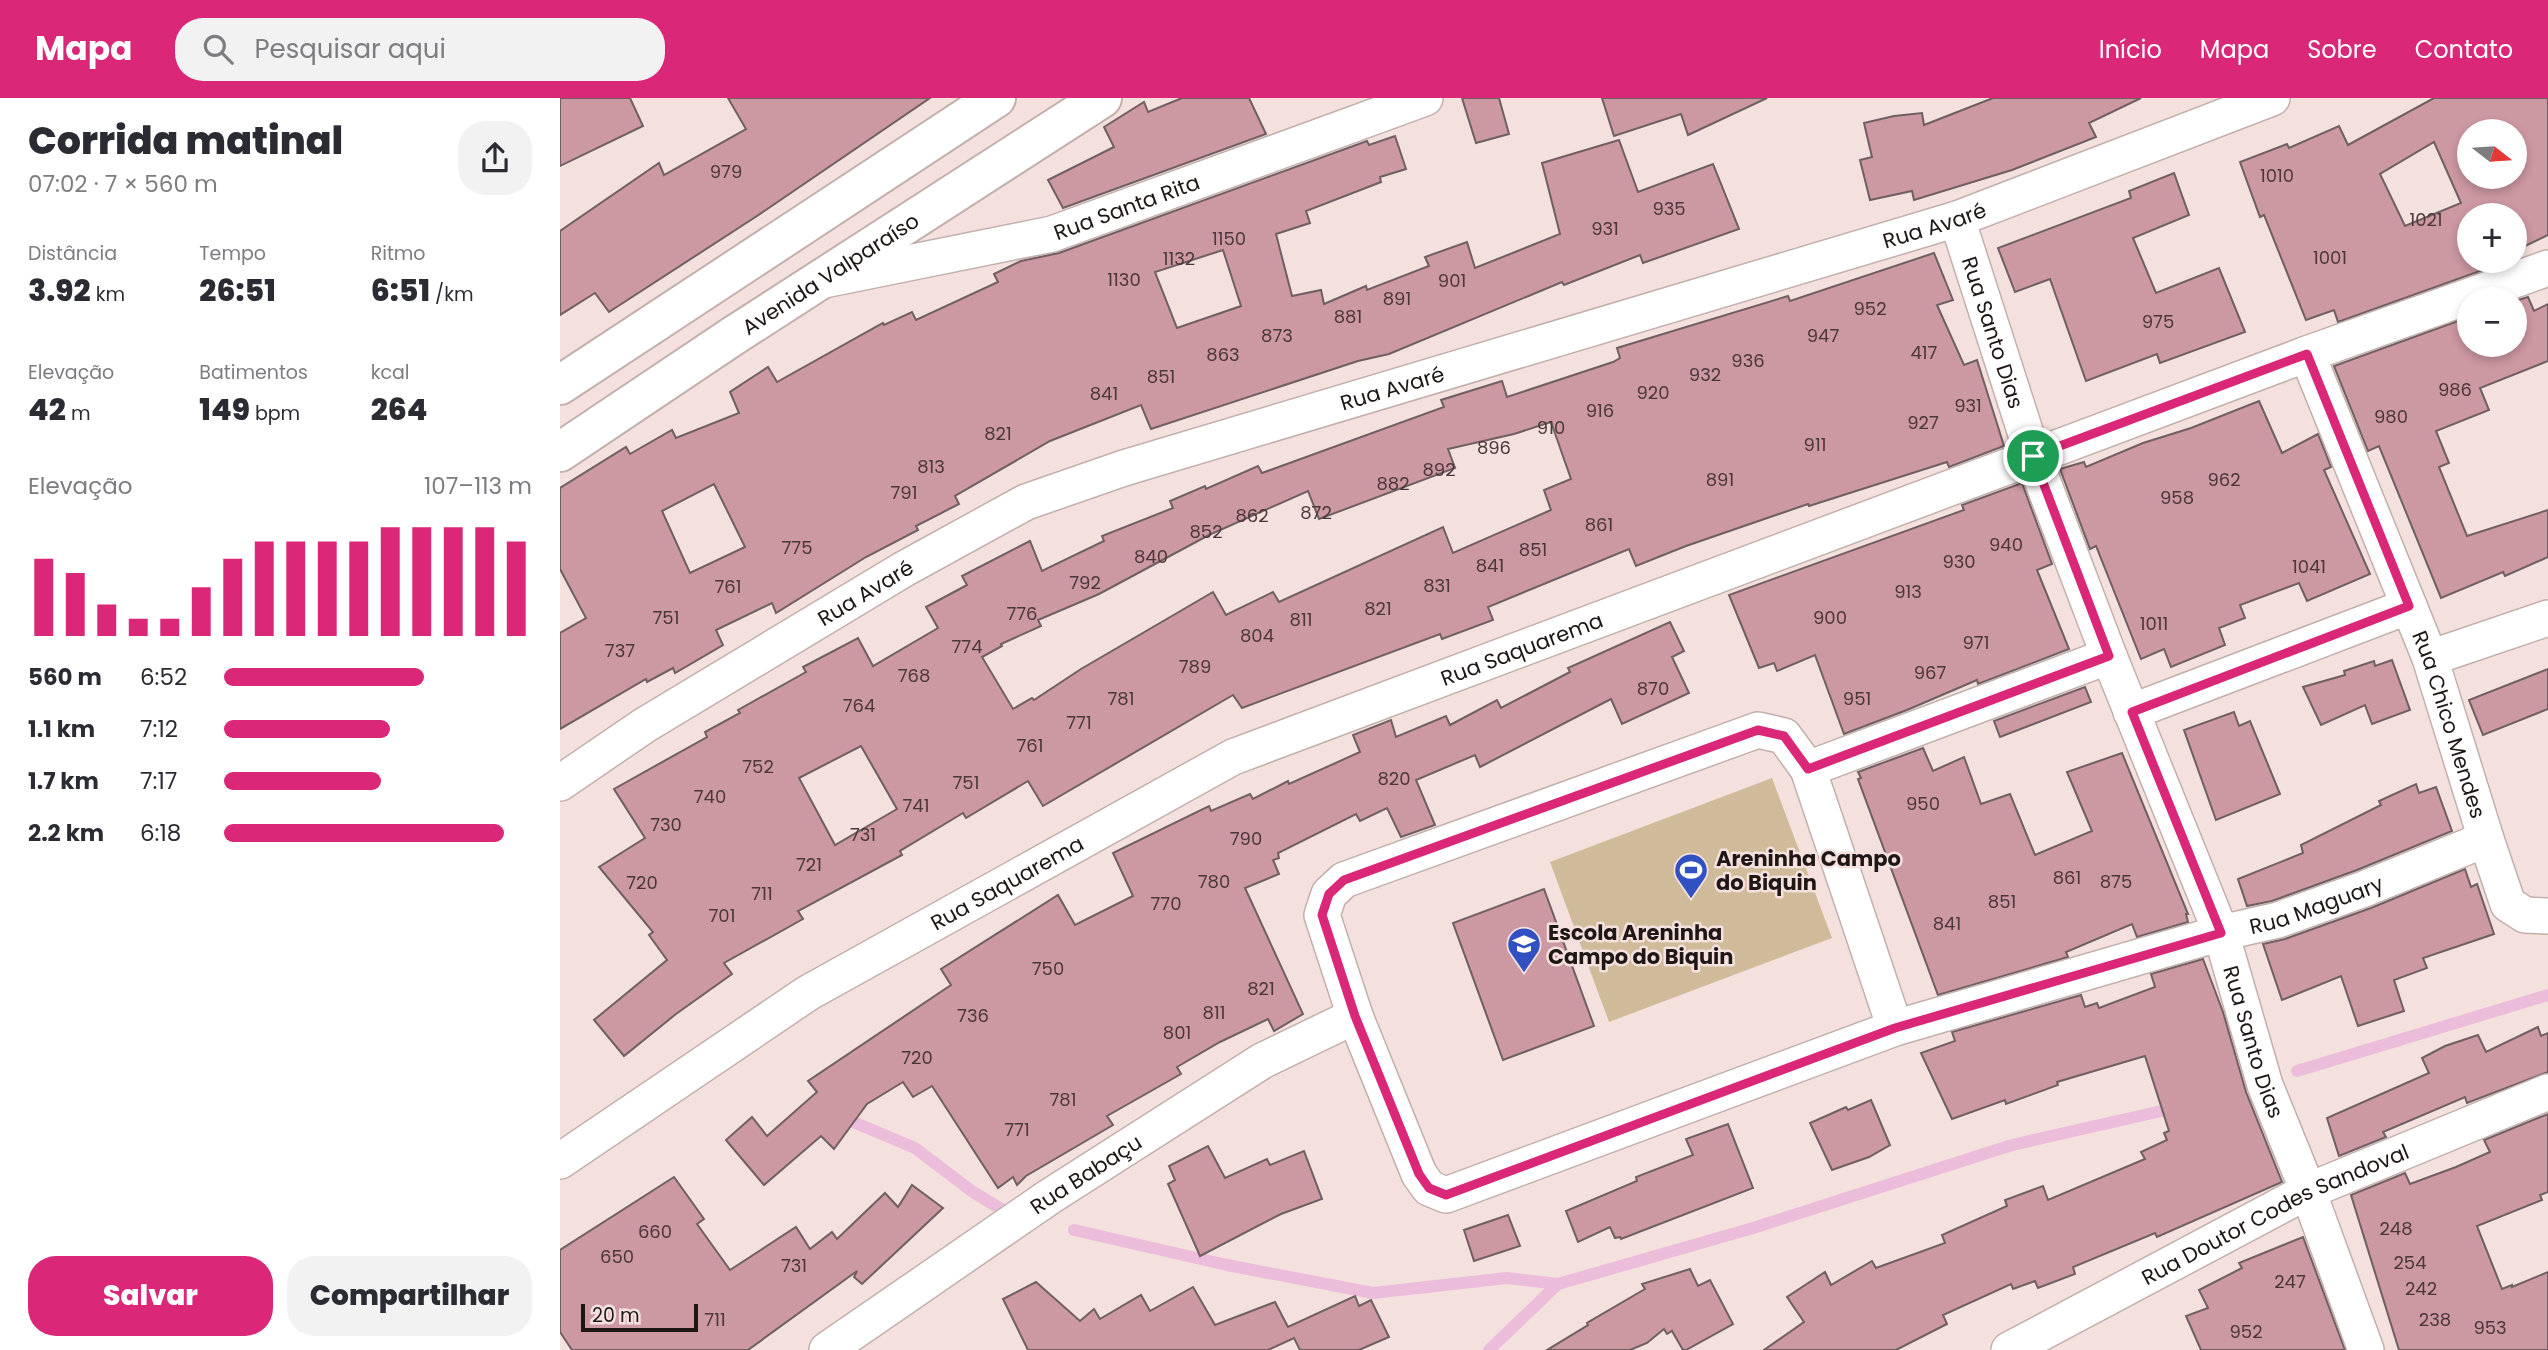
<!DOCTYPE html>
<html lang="pt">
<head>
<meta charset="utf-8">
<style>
  :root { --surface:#fff; --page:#f2f2f3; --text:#2b2b33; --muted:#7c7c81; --accent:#db2777 }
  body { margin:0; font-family:Poppins,sans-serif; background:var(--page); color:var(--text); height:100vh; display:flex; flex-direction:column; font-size:26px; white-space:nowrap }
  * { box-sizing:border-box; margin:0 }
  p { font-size:23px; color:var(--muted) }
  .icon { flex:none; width:38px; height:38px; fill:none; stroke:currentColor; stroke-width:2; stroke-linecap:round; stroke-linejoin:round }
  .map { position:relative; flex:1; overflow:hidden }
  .sheet { display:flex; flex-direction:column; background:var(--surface); width:560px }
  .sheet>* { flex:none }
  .needle { width:46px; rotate:107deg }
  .buttons { position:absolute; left:1897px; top:21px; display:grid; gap:14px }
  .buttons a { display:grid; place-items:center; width:70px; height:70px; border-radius:50%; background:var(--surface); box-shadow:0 4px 10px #0003; font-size:35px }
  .scale { position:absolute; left:21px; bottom:18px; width:117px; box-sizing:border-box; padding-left:7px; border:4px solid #1e1716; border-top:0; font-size:19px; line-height:24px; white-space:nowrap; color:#1e1716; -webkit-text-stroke:5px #f4e1dd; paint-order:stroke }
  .pin { position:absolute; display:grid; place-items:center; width:60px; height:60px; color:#fff; margin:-30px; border:4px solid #fff; border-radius:50%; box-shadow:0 2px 7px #0007 }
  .round { display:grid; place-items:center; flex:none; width:74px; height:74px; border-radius:28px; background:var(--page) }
  .summary { display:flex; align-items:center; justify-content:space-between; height:119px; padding:0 28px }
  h1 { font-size:38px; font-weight:800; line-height:52px }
  .figures { display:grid; grid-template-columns:repeat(3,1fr); gap:10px; height:119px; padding:7px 28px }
  .figures div { display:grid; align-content:center }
  .figures b { font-size:30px; font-weight:800 }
  .figures small { font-size:19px; font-weight:400 }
  .figures p { font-size:19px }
  .chart { height:196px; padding:14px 28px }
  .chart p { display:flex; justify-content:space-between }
  .chart svg { width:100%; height:126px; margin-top:7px; stroke:var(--accent); stroke-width:6 }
  .action { display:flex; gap:14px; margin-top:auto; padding:14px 28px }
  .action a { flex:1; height:80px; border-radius:28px; background:var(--accent); color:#fff; font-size:28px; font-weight:800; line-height:80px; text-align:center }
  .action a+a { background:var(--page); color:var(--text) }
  ul { padding:0 28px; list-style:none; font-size:23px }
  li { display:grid; grid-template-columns:112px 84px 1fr; align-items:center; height:52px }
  li i { height:18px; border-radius:9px; background:var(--accent) }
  header { display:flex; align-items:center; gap:42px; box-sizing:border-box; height:98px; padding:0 35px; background:var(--accent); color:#fff }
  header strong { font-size:33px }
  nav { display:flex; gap:38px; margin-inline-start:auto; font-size:24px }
  .search { width:490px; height:63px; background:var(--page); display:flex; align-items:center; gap:18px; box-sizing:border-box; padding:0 24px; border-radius:28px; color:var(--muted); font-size:26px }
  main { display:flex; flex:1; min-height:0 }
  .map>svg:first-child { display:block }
  .green { fill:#cfbb99 }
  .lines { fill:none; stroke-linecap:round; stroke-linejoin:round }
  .stream { stroke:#ecbdda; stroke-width:12 }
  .building { fill:#cc98a2; stroke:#705f62; stroke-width:2; fill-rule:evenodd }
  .minor-casing { stroke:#c2b0ac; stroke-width:38 }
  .secondary-casing { stroke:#c2b0ac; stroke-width:42 }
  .minor { stroke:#fff; stroke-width:35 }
  .secondary { stroke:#fff; stroke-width:38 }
  .route-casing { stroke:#fff; stroke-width:14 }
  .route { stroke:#db2777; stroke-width:9 }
  .labels { text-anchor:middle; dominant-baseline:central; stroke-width:5; stroke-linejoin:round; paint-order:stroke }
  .number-label { font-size:18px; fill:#4a3739 }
  .street-label { font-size:21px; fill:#1e1716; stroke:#f4e1dd }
  .poi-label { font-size:21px; font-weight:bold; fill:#1e1716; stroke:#f4e1dd; text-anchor:start }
</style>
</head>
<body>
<header>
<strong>Mapa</strong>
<div class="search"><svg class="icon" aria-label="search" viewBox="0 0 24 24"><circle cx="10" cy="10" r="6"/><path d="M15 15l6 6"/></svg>Pesquisar aqui</div>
<nav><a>Início</a><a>Mapa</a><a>Sobre</a><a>Contato</a></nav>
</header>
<main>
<section class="sheet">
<div class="summary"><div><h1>Corrida matinal</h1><p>07:02 · 7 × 560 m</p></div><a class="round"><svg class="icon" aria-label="share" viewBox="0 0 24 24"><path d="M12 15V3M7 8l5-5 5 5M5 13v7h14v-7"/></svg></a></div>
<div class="figures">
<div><p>Distância</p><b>3.92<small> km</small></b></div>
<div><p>Tempo</p><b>26:51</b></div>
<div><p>Ritmo</p><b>6:51<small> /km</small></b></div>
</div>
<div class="figures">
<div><p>Elevação</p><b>42<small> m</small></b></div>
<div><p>Batimentos</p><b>149<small> bpm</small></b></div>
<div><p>kcal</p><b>264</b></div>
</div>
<div class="chart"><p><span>Elevação</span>107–113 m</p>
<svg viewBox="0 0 160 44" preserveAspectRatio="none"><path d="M5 44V17M15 44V22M25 44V33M35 44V38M45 44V38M55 44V27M65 44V17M75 44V11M85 44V11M95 44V11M105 44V11M115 44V6M125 44V6M135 44V6M145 44V6M155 44V11"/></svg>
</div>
<ul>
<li><b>560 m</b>6:52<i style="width:65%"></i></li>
<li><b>1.1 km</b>7:12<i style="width:54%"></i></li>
<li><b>1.7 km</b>7:17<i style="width:51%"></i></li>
<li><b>2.2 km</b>6:18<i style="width:91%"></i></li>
</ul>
<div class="action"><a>Salvar</a><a>Compartilhar</a></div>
</section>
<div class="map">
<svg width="1988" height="1252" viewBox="0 0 1988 1252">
  <rect width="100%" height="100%" fill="#f4e1dd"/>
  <!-- green -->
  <path class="green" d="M1212 680 1272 840 1049 924 990 764Z"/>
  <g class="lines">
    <!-- stream -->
    <g class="stream">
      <path d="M1737 973 1988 897"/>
      <path d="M279 1018 355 1050 413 1094 441 1111"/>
      <path d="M514 1132 667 1167 813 1195 947 1180 998 1186 1193 1130 1452 1047 1619 1009"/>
      <path d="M929 1252 998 1186"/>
    </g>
  </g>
  <!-- building -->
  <g class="building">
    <path d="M0 0H70L83 28 0 68Z"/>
    <path d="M168 0H370L197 118 49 214 35 195 0 217V133L99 65 104 77 186 31Z"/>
    <path d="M622 0H689L706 36 503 110 488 82 554 49 544 29 584 4 588 14Z"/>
    <path d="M902 0H939L949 36 916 45Z"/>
    <path d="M1042 0H1207L1128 37 1121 16 1054 38Z"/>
    <path d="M1433 0H1581L1529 25 1536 39 1452 72 1354 102 1352 93 1310 102 1300 62 1312 59 1304 25 1334 18 1362 15 1364 27Z"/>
    <path d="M1874 0H1988V137L1955 153V117H1909V163H1948L1778 224 1774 212 1746 222 1704 117 1700 119 1680 64 1727 46 1729 50 1779 28 1788 47ZM1909 33H1955V79H1909ZM1874 44 1901 105 1845 128 1820 76Z"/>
    <path d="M835 38 846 71 820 79 821 84 746 113 750 125 716 136 732 198 761 192 764 206 806 188 807 192 869 168 865 159 907 144 915 170 1000 136 982 65 1059 42 1078 94 1153 66 1179 131 1083 165 1080 157 1004 187 1002 184 829 256 798 263 591 331 581 307 490 343 395 398 399 406 356 428 358 432 306 459 216 515 212 505 156 532 163 547 115 575 113 570 87 584 86 581 0 631V535L26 520 0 471V390L66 349 70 356 112 332 116 340 179 315 170 294 208 269 217 284 323 225 324 227 352 214 356 222 438 184 434 176 461 163 499 155 807 43 809 47ZM663 152 681 208 617 230 595 174ZM154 386 185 449 130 475 102 413Z"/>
    <path d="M1614 75 1629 117 1573 140 1596 195 1659 170 1685 234 1600 265 1597 256 1526 283 1490 181 1455 194 1438 150 1571 100 1569 93Z"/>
    <path d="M1374 155 1393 202 1377 207 1404 267 1417 262 1444 348 1389 369 1387 364 1249 408 1248 406 1126 448 1076 468 1069 451 928 509 933 522 882 541 880 536 682 610 673 597 483 708 468 683 406 720 403 715 340 753 342 757 238 813 243 821 164 865 172 876 116 916 64 958 34 922 107 862 89 837 93 834 39 769 85 740 54 691 147 639 145 634 180 615 178 612 246 574 243 569 298 540 313 568 378 530 366 509 407 487 402 478 470 443 482 473 544 443 542 438 613 410 610 403 645 388 646 391 698 368 702 375 884 309 881 302 942 283 947 299 1053 264 1060 260 1057 250 1228 198 1230 203ZM991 324 1011 381 984 392 991 412 893 455 883 429 719 504 713 494 666 517 653 494 521 571 474 602 472 600 453 611 422 559 442 548 441 546 481 528 478 522 539 496 649 437 748 393 759 421 895 370 888 351 954 336ZM301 648 337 711 275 747 239 680Z"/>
    <path d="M1968 199 1974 213 1988 206V263L1920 290 1929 312 1876 333 1889 365 1879 369 1907 438 1988 412V459L1945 478 1943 474 1881 500 1819 348 1808 353 1774 268 1909 219V247H1955V203Z"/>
    <path d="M1699 303 1722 355 1758 336 1771 369 1764 372 1810 476 1747 503 1739 485 1680 507 1685 520 1659 530 1665 547 1611 569 1604 551 1581 561 1536 448 1530 451 1500 371 1524 364 1526 369 1583 345 1631 330Z"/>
    <path d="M1462 385 1492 466 1477 472 1509 551 1418 586 1417 582 1347 612 1284 636 1255 557 1217 573 1214 565 1199 570 1169 497 1404 412 1402 407Z"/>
    <path d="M1110 524 1124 553 1112 559 1129 595 1062 626 1051 601 920 669 915 657 856 682 875 727 841 739 827 710 800 723 796 716 718 755 719 760 713 762 719 776 685 790 743 916 714 933 708 921 660 944 617 969 621 976 547 1018 553 1027 466 1078 457 1087 453 1079 438 1090 372 988 353 999 343 984 307 1006 274 1051 261 1038 204 1087 166 1042 192 1019 207 1038 257 994 248 983 391 887 381 871 498 797 515 827 573 798 553 755 649 708 651 713 690 696 693 701 728 683 729 686 800 654 793 637 831 622 836 639 886 618 890 627 937 602 941 610 1010 574 1008 570Z"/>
    <path d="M1832 562 1850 612 1812 626 1805 607 1761 627 1743 589 1785 577 1784 573 1814 563 1815 568Z"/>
    <path d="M1988 571V611L1923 637 1909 602Z"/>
    <path d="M1525 589 1531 604 1440 639 1434 623Z"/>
    <path d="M1674 614 1679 628 1690 623 1720 696 1656 722 1624 632Z"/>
    <path d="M1363 650 1373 673 1404 659 1421 706 1450 696 1475 757 1532 733 1507 674 1562 655 1628 816H1626L1628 824 1577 839 1572 826 1506 854 1508 859 1378 897 1298 681 1301 680 1298 674Z"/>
    <path d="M1856 686 1859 695 1876 689 1892 733 1797 772 1712 803 1687 808 1678 781 1743 755 1741 747 1821 707 1819 703Z"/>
    <path d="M1905 771 1911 789 1917 786 1934 836 1863 860 1867 870 1834 882 1844 913 1798 928 1781 878 1722 902 1703 846 1725 841 1811 810Z"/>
    <path d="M984 791 1034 928 943 962 893 825Z"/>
    <path d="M1643 861 1663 914 1686 994 1722 1084 1597 1139 1595 1135 1513 1169 1515 1176 1478 1190 1475 1183 1453 1191 1451 1186 1383 1217 1387 1226 1336 1252H1204L1244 1224 1227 1199 1265 1174 1271 1187 1312 1163 1316 1170 1385 1145 1382 1137 1447 1108 1445 1102 1483 1088 1488 1102 1585 1061 1581 1054 1607 1042 1604 1035 1609 1033 1585 958 1497 984 1498 987 1446 1006 1445 1002 1392 1021 1361 955 1395 943 1392 934 1521 897 1525 909 1537 905 1539 910 1595 889 1591 876Z"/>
    <path d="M1978 929 1981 938 1988 935V974L1907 1005 1905 999 1823 1034 1826 1039 1779 1058 1767 1020 1869 975 1862 960 1885 948 1918 937 1926 954Z"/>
    <path d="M1311 1002 1330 1047 1309 1059 1272 1072 1250 1025 1286 1009 1288 1012Z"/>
    <path d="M1988 1016V1094L1980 1097 1982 1102 1917 1128 1942 1191 1952 1187V1189L1988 1174V1252H1839L1791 1097 1845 1075 1850 1086 1896 1069 1930 1054 1924 1042Z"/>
    <path d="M1168 1026 1193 1090 1061 1141 1060 1139 1055 1140 1050 1129 1018 1144 1006 1113 1077 1083 1076 1079 1133 1057 1126 1041Z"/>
    <path d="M648 1048 665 1080 707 1061 710 1067 744 1053 762 1101 721 1116 640 1158 608 1086 615 1082 609 1068Z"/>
    <path d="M114 1079 144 1121 137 1126 170 1172 236 1129 250 1151 272 1134 277 1141 325 1095 338 1109 352 1087 383 1110 302 1186 294 1179 297 1173 188 1252H12L0 1234V1152Z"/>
    <path d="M948 1117 960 1148 914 1163 904 1132Z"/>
    <path d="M1743 1139 1785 1252H1641L1626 1218 1648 1210 1639 1192 1682 1170 1679 1165Z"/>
    <path d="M1130 1171 1138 1188 1150 1182 1173 1226 1126 1252H1123L1112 1233 1107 1236 1104 1231 1087 1245 1070 1252H987L1028 1227 1027 1225 1085 1191 1082 1186Z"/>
    <path d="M476 1184 520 1223 534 1211 540 1221 581 1197 590 1213 633 1189 655 1227 715 1204 728 1229 795 1198 799 1208 811 1202 829 1239 799 1252H740L734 1240 708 1252H468L443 1201Z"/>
  </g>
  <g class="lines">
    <!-- minor casing -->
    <g class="minor-casing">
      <g id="minor">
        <path id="s1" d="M1397 121 1473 358 1549 558 1661 835 1705 987 1748 1093 1806 1252"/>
        <path id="s2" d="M264 182 492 136 865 0"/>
        <path id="s3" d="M1747 256 1870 560 1926 741 1948 806 1965 817 1988 818"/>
        <path d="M1870 560 1988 520"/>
        <path d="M1571 614 1849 508"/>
        <path d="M1248 671 1549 558"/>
        <path id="s4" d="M0 685 85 627 344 471 466 404 564 370 1397 121 1712 0"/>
        <path id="s5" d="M1335 930 1248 671 1224 638 1198 632 784 782 769 796 762 817 795 918 859 1076 869 1090 886 1097 1335 930 1661 835 1718 822 1804 791 1926 741"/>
        <path id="s6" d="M0 1063 248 895 673 659 1747 256 1988 170"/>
        <path id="s7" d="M267 1252 489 1099 702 963 795 918"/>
        <path id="s8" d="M1449 1252 1748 1093 1988 994"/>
      </g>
    </g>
    <!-- secondary casing -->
    <g class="secondary-casing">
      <g id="secondary">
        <path d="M0 287 436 0"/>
        <path id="s9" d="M0 354 173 238 542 0"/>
      </g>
    </g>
    <!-- minor -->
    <use href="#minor" class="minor"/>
    <!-- secondary -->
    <use href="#secondary" class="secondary"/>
  </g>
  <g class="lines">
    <!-- route casing -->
    <g class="route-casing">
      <path id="route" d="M1747 256 1849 508 1572 614 1661 835 1335 930 886 1097 869 1090 859 1076 795 918 762 817 769 796 784 782 1198 632 1224 638 1248 671 1549 558 1473 358Z"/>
    </g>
    <!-- route -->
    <use href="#route" class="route"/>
  </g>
  <!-- icons -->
  <defs>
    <g id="stadium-pin" transform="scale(1.75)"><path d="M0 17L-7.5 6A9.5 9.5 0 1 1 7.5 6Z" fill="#3151c2" stroke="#f4e1dd"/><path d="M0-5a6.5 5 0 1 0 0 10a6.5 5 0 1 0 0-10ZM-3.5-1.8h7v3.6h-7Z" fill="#fff"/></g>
    <g id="school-pin" transform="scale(1.75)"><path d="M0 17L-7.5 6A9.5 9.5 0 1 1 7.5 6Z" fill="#3151c2" stroke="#f4e1dd"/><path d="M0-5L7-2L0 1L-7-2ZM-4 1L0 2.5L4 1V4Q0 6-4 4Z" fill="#fff"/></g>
  </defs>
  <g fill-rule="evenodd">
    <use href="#stadium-pin" x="1131" y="772"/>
    <use href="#school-pin" x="964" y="846"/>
  </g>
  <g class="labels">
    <!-- number labels -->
    <g class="number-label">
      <text x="166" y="73">979</text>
      <text x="1717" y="77">1010</text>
      <text x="1109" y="110">935</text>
      <text x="1866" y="121">1021</text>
      <text x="1045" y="130">931</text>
      <text x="669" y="140">1150</text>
      <text x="1770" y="159">1001</text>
      <text x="619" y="160">1132</text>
      <text x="564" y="181">1130</text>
      <text x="892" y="182">901</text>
      <text x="837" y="200">891</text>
      <text x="1310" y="210">952</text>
      <text x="788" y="218">881</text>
      <text x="1598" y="223">975</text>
      <text x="717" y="237">873</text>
      <text x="1263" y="237">947</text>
      <text x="1364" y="254">417</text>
      <text x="663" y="256">863</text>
      <text x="1188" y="262">936</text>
      <text x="1145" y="276">932</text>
      <text x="601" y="278">851</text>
      <text x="1895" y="291">986</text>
      <text x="1093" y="294">920</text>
      <text x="544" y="295">841</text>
      <text x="1408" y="307">931</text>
      <text x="1040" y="312">916</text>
      <text x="1831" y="318">980</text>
      <text x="1363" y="324">927</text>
      <text x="991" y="329">910</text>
      <text x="438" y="335">821</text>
      <text x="1255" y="346">911</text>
      <text x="934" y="349">896</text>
      <text x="371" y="368">813</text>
      <text x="879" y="371">892</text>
      <text x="1160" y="381">891</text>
      <text x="1664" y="381">962</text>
      <text x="833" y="385">882</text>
      <text x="344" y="394">791</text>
      <text x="1617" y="399">958</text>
      <text x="756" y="414">872</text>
      <text x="692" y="417">862</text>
      <text x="1039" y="426">861</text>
      <text x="646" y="433">852</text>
      <text x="1446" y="446">940</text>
      <text x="237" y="449">775</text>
      <text x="973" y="451">851</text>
      <text x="591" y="458">840</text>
      <text x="1399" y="463">930</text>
      <text x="930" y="467">841</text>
      <text x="1749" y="468">1041</text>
      <text x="525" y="484">792</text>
      <text x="877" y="487">831</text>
      <text x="168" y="488">761</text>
      <text x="1348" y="493">913</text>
      <text x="818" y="510">821</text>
      <text x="462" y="515">776</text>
      <text x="106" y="519">751</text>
      <text x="1270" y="519">900</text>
      <text x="741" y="521">811</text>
      <text x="1594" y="525">1011</text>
      <text x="697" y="537">804</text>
      <text x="1416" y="544">971</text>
      <text x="407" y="548">774</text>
      <text x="60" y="552">737</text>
      <text x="635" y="568">789</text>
      <text x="1370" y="574">967</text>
      <text x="354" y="577">768</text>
      <text x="1093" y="590">870</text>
      <text x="561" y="600">781</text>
      <text x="1297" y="600">951</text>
      <text x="299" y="607">764</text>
      <text x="519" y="624">771</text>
      <text x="470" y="647">761</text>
      <text x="198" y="668">752</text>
      <text x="834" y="680">820</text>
      <text x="406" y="684">751</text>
      <text x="150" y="698">740</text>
      <text x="1363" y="705">950</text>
      <text x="356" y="707">741</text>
      <text x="106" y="726">730</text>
      <text x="303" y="736">731</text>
      <text x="686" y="740">790</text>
      <text x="249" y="766">721</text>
      <text x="1507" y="779">861</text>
      <text x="654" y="783">780</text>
      <text x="1556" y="783">875</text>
      <text x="82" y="784">720</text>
      <text x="202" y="795">711</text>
      <text x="1442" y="803">851</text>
      <text x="606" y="805">770</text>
      <text x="162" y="817">701</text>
      <text x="1387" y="825">841</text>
      <text x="488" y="870">750</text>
      <text x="701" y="890">821</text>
      <text x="654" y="914">811</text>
      <text x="413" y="917">736</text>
      <text x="617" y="934">801</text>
      <text x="357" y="959">720</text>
      <text x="503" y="1001">781</text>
      <text x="457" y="1031">771</text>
      <text x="1836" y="1130">248</text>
      <text x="95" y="1133">660</text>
      <text x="57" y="1158">650</text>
      <text x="1850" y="1164">254</text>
      <text x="234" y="1167">731</text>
      <text x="1730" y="1183">247</text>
      <text x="1861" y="1190">242</text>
      <text x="155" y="1221">711</text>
      <text x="1875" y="1221">238</text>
      <text x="1930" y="1229">953</text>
      <text x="1686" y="1233">952</text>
    </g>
    <!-- street labels -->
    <g class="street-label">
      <text stroke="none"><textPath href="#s2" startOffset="312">Rua Santa Rita</textPath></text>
      <text stroke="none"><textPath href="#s4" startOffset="1494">Rua Avaré</textPath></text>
      <text stroke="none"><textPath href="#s9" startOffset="324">Avenida Valparaíso</textPath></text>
      <text stroke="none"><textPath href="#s1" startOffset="119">Rua Santo Dias</textPath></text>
      <text stroke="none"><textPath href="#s4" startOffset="928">Rua Avaré</textPath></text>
      <text stroke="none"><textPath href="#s4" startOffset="360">Rua Avaré</textPath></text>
      <text stroke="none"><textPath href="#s6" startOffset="1094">Rua Saquarema</textPath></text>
      <text stroke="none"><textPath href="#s3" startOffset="397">Rua Chico Mendes</textPath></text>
      <text stroke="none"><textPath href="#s6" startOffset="527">Rua Saquarema</textPath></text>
      <text stroke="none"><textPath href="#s5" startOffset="2054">Rua Maguary</textPath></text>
      <text stroke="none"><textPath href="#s1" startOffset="875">Rua Santo Dias</textPath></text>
      <text stroke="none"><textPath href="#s7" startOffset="313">Rua Babaçu</textPath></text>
      <text stroke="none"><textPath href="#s8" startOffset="299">Rua Doutor Codes Sandoval</textPath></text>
    </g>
    <!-- poi labels -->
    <g class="poi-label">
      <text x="1156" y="760">Areninha Campo<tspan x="1156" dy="24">do Biquin</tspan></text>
      <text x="988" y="834">Escola Areninha<tspan x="988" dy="24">Campo do Biquin</tspan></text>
    </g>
  </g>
</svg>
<div class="buttons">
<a><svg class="needle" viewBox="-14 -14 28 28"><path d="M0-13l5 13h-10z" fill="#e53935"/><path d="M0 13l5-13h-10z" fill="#7c7c81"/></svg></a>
<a>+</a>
<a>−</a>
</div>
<div class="scale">20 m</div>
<div class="pin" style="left:1473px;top:358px;background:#1e9e55"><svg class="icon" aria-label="arrive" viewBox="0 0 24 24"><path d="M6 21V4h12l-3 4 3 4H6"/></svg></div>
</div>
</main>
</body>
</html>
